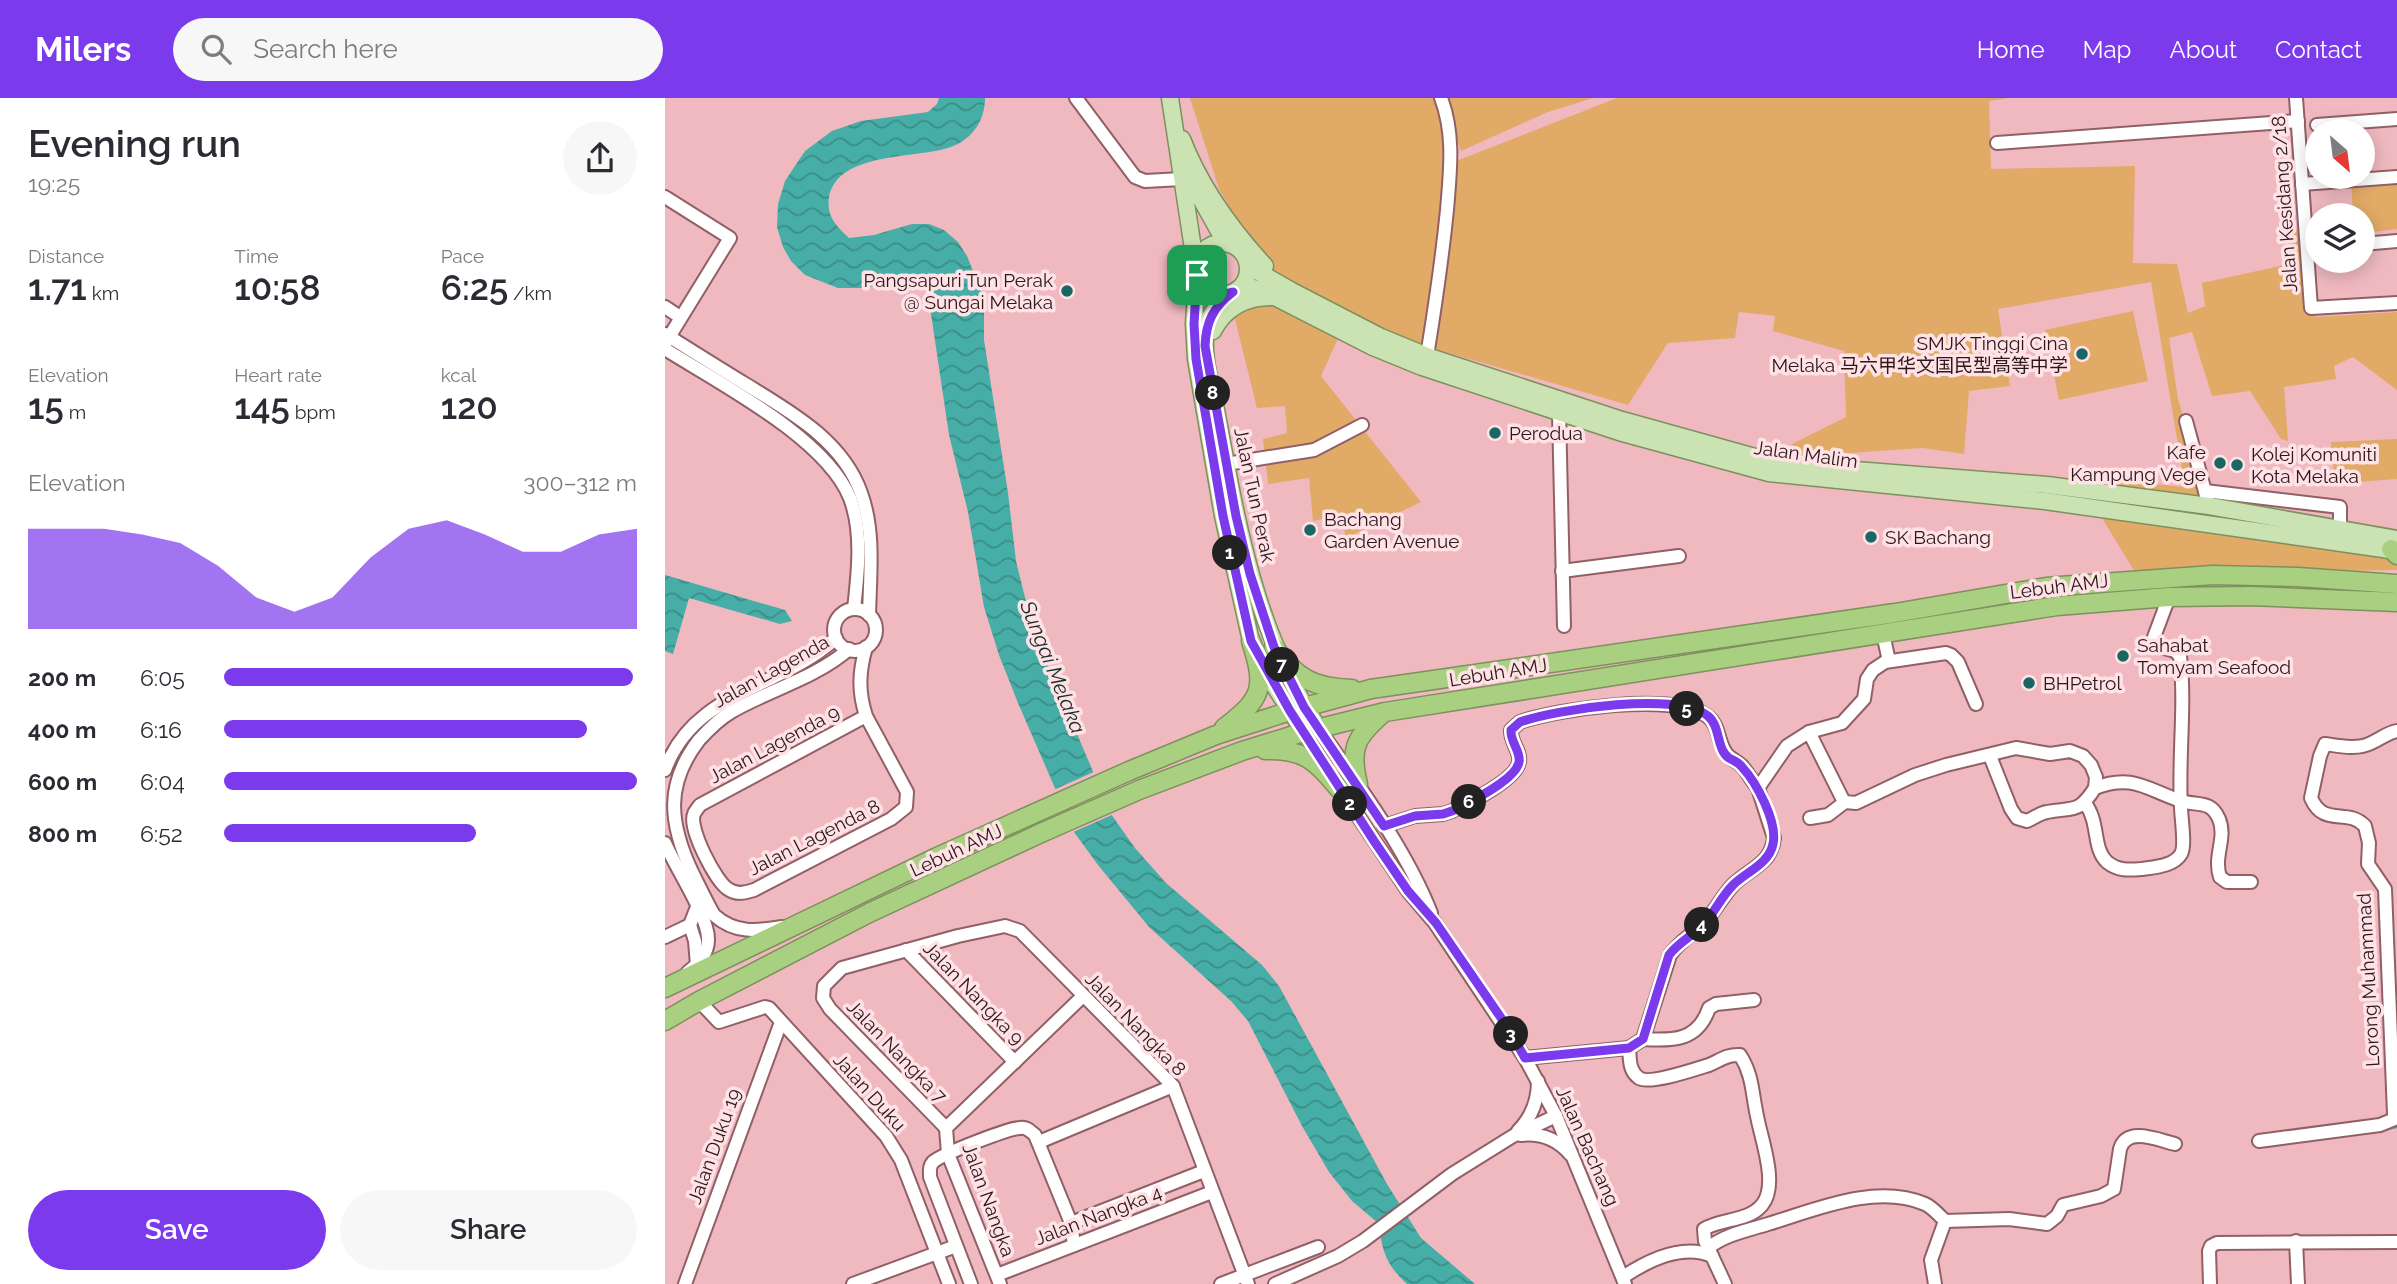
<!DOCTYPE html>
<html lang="en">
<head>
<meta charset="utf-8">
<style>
  :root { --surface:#fff; --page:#f7f7f7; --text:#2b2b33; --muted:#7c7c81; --accent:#7c3aed }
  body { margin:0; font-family:Raleway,"Noto Sans SC",sans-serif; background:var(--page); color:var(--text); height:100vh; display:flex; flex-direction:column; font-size:26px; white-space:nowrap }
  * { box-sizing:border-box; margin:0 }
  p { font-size:23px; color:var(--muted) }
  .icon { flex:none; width:38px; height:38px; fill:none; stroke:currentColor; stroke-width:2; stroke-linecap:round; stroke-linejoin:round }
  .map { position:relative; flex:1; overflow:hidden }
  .side { display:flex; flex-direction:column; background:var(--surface); width:665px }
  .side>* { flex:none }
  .needle { width:46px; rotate:152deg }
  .fabs { position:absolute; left:1640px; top:21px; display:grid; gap:14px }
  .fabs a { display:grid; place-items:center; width:70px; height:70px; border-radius:50%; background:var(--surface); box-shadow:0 4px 18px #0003; font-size:35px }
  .pin { position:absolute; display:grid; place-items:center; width:60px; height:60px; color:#fff; margin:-30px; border-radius:14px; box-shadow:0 4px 10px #0006 }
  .km { position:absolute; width:35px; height:35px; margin:-18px; border-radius:50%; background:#222; color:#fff; font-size:19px; line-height:35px; text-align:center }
  .round { display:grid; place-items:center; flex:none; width:74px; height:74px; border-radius:37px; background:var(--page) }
  .head { display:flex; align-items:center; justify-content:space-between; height:119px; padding:0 28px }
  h1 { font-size:38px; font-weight:600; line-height:52px }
  .stats { display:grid; grid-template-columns:repeat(3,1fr); gap:10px; height:119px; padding:7px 28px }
  .stats div { display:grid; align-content:center }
  .stats b { font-size:35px; font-weight:600 }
  .stats small { font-size:19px; font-weight:400 }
  .stats p { font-size:19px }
  .chart { height:196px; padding:14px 28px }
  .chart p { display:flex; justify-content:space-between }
  .chart svg { width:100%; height:126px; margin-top:7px; fill:var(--accent); opacity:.7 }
  .primary-button { display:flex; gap:14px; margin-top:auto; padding:14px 28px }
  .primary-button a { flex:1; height:80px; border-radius:42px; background:var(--accent); color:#fff; font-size:28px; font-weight:600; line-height:80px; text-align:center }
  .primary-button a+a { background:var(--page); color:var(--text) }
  ul { padding:0 28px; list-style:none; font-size:23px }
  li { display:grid; grid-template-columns:112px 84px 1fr; align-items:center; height:52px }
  li i { height:18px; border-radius:9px; background:var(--accent) }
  header { display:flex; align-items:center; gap:42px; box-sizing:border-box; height:98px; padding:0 35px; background:var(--accent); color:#fff }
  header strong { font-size:33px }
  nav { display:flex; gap:38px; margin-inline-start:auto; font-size:24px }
  .search { width:490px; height:63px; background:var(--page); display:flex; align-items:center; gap:18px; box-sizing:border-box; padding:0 24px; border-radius:38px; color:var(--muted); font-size:26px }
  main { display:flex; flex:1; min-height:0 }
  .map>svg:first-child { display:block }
  .green { fill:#e2aa67 }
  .water { fill:url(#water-waves) }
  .pier { fill:#f0b9c0 }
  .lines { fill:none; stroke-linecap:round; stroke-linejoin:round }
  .stream { stroke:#46aea7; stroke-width:2.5 }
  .minor-casing { stroke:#916067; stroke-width:16 }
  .major-casing { stroke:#7d905d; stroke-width:19 }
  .highway-casing { stroke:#7d905d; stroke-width:21 }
  .minor { stroke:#fff; stroke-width:12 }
  .major { stroke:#cbe3b3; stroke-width:16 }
  .highway { stroke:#a9d081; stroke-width:18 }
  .route-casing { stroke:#fff; stroke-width:14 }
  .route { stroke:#7c3aed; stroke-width:9 }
  .poi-dot { fill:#196662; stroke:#ffe2e5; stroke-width:2.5 }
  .labels { text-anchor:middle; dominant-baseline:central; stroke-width:7; stroke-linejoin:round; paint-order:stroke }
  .street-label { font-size:19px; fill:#2c181b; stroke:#ffe2e5 }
  .poi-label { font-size:19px; fill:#2c181b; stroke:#ffe2e5; text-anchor:start }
  .water-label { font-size:21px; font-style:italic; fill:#172e2d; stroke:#ffe2e5 }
</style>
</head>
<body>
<header>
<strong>Milers</strong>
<div class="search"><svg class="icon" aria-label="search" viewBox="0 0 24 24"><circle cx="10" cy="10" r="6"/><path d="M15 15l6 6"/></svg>Search here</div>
<nav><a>Home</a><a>Map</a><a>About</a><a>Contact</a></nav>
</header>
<main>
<section class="side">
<div class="head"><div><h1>Evening run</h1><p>19:25</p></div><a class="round"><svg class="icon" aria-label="share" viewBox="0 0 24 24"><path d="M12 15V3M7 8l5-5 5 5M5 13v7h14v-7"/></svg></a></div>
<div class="stats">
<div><p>Distance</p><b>1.71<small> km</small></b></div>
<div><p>Time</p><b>10:58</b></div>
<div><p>Pace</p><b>6:25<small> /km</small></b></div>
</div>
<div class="stats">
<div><p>Elevation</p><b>15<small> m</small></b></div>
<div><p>Heart rate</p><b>145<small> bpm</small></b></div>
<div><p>kcal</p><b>120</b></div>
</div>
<div class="chart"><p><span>Elevation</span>300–312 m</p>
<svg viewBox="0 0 160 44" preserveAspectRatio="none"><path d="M0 44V9L10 9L20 9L30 11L40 14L50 22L60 33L70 38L80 33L90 19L100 9L110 6L120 11L130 17L140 17L150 11L160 9V44z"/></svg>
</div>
<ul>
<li><b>200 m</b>6:05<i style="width:99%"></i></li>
<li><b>400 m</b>6:16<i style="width:88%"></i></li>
<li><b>600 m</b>6:04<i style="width:100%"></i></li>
<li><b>800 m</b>6:52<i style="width:61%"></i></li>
</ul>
<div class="primary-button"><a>Save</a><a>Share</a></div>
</section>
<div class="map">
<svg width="1732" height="1186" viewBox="0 0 1732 1186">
  <defs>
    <pattern id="water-waves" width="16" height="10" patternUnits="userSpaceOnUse" patternTransform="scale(1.75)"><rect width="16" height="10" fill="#46aea7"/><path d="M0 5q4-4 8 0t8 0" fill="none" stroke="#3b8d87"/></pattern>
  </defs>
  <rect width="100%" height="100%" fill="#f0b9c0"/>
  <!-- green -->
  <g class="green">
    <path d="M525 0H928L883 14 796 53 783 19 786 65 952 0H1344L1324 3 1326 71 1470 68 1468 165 1512 166 1523 215 1540 208 1537 185 1624 166 1626 133 1640 129 1646 210 1651 219 1732 214V292L1688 259 1669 268 1671 281 1619 289 1623 343 1616 341 1585 293 1547 298 1527 234 1504 240 1513 301 1544 408 1543 425 1732 456V472L1471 476 1412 379 1520 389 1486 184 1333 211 1345 288 1304 293 1299 356 1258 350 1097 361 1181 319 1179 253 1108 233 1110 218 1074 214 1070 240 1003 245 963 307 763 249 676 234 656 278 756 404 681 440 676 417 648 423 644 380 603 386 598 341 622 335 620 308 592 310 567 209 608 183 554 91Z"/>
    <path d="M1732 79V131L1698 135V117H1688L1686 83Z"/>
    <path d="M1468 213 1483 283 1394 302 1380 232Z"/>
    <path d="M1732 341V381L1678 385 1669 382 1666 344Z"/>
  </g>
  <!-- water -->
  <g class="water">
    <path d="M274 0H320C320 22 308 41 286 49 252 61 173 53 164 99 161 118 171 128 184 140L209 137 247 126H264L279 132 293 144 302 158 319 200V242L343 395 351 463 368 532 446 716 470 750 501 785 597 867 614 888 722 1086 756 1140 810 1186H742C720 1166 718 1153 713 1125L687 1103 664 1074 637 1028 583 923 566 903 484 829 433 767 409 734 353 605 334 557 319 509 303 414 284 337 262 189 252 178 233 177 203 190H173L140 177 126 163 118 149 112 129 113 106 120 83 140 53 167 33 196 23 263 14 272 6Z"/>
    <path d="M0 477 120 512 127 523 115 526 24 500 8 556 0 553Z"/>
  </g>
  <!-- pier -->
  <path class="pier" d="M431 673 449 716 406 735 386 693Z"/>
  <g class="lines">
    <!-- stream -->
    <g class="stream">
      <path d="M1721 1031 1732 1029"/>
      <path d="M1607 1048 1632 1044"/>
    </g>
    <!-- minor casing -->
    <g class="minor-casing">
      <g id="minor">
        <path d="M411 0 470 79 480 83 517 81"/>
        <path d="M1631 0 1646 210 1732 205"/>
        <path d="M1652 27 1732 21"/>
        <path d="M1332 45 1633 23"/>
        <path d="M1637 86 1732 79"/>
        <path d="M0 99 65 140 1 244"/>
        <path d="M1698 146 1732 143"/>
        <path d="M0 209 15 219"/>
        <path d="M0 236C27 253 54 270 82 287 126 314 178 343 196 395 210 433 205 476 204 517"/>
        <path d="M0 251C54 285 161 340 185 400 198 434 193 475 189 511"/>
        <path d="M762 258C770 209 777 161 782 112 785 74 790 37 776 0"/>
        <path d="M894 315 899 528"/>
        <path d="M1521 323 1542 401"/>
        <path d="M561 366 649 352 697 327"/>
        <path d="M1540 393 1675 409V431"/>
        <path d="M897 473 1014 458"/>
        <circle cx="190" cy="532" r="21"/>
        <path d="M1218 536 1224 563"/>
        <path d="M201 618 35 707C33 710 30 713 29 716 23 730 51 784 63 791 71 797 80 795 89 792L226 721 241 709 242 694 201 618C193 593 194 574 201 549"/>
        <path d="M654 631C693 687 741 751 766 815"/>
        <path d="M1732 633C1721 635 1716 641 1706 645 1693 652 1674 648 1660 646L1655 658 1646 700C1659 730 1682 709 1700 728L1704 745 1703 766 1720 791 1729 1016 1732 1020"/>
        <path d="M639 634 661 670"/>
        <path d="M1144 634 1177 625 1199 601 1202 581 1208 572 1220 564 1281 555 1286 557 1293 564 1311 606"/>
        <path d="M1325 658 1346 711 1352 720 1362 723C1369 720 1375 715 1382 714 1409 709 1413 716 1430 690 1466 676 1480 690 1513 702 1530 709 1545 700 1554 721 1562 740 1548 758 1555 779L1562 784H1586"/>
        <path d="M0 672C29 592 116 591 171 540"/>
        <path d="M671 685 743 793 770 825 860 960 891 1018 960 1186"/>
        <path d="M1420 705C1435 725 1427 750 1442 764 1453 773 1464 772 1477 771 1490 769 1509 768 1516 756 1521 748 1516 720 1516 709 1513 659 1521 607 1515 558L1510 553 1492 548 1489 539 1504 499"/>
        <path d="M1145 720 1163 717 1180 704"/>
        <path d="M719 728 750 718 778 716 787 713C803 705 851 682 854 664 856 653 845 644 846 632L855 624C893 611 1008 594 1042 618 1055 627 1052 643 1061 655 1065 661 1072 663 1077 668 1083 675 1087 683 1093 690"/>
        <path d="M0 745C10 769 44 819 43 842 43 855 33 867 23 874"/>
        <path d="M25 827 30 843 32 867"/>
        <path d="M117 829C92 833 70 836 49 817 41 803 34 788 27 774 4 725 0 686 34 642 44 631 54 621 66 614 104 592 151 580 184 551"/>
        <path d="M0 839 25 827 32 809"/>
        <path d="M241 852 350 964"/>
        <path d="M34 903 54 924 100 909 104 910 221 1038 236 1062 284 1186"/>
        <path d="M978 941C1008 943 1033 943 1044 910L1051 906 1089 902"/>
        <path d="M964 950C965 962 964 973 974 980 984 987 1031 971 1044 967 1054 963 1062 956 1075 957 1088 977 1087 996 1092 1018 1096 1041 1114 1087 1097 1107 1083 1124 1057 1120 1039 1131L1040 1143 1060 1186"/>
        <path d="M860 960 964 950 978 941 1005 857C1014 844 1025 838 1037 827 1047 818 1057 799 1067 788 1077 777 1092 771 1101 760 1106 754 1108 748 1109 740L1093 690 1122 648 1144 634 1177 700 1180 704 1191 705 1250 677 1281 667 1351 650 1385 656 1405 653 1418 658 1426 667 1431 679 1430 690"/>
        <path d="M281 1030 165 911 158 900 159 888 177 870 293 838 340 828 355 833 508 988 583 1186"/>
        <path d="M281 1030 418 898"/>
        <path d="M281 1030 283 1056 335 1186"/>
        <path d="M853 1033C867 1019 873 1002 873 983"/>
        <path d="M856 1037C875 1035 892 1041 905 1056"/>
        <path d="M1594 1043 1715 1027 1732 1020"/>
        <path d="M374 1044 508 988"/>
        <path d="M406 1125 539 1073"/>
        <path d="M1631 1143 1633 1186"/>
        <path d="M1043 1150C1061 1136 1081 1133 1103 1126 1150 1112 1210 1085 1260 1106 1267 1109 1274 1117 1280 1123L1344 1121 1382 1126 1392 1118 1398 1107 1436 1098 1449 1091 1455 1051C1462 1028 1493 1042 1510 1046"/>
        <path d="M332 1177 547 1094"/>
        <path d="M958 1179C982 1163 1017 1145 1047 1158"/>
        <path d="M20 1186 116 924"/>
        <path d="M188 1186 291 1148"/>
        <path d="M306 1186 265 1079C265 1074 264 1068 268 1064 277 1056 344 1030 355 1030 362 1029 365 1033 370 1037L406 1125 409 1147"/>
        <path d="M556 1186 653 1149"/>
        <path d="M610 1186 673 1158 698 1143 787 1076 848 1038 891 1018"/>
        <path d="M1270 1186 1266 1162 1280 1123"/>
        <path d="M1545 1186 1544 1153 1546 1148 1552 1145 1732 1144"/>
      </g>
    </g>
    <!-- major casing -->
    <g class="major-casing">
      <g id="major">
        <path d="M505 0 532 177 529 226 531 261 558 418 586 543 610 589 639 634"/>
        <path d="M517 41C535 88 566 131 600 168"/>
        <path d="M526 83 555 135 565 146"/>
        <circle cx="557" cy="171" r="26"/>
        <path d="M582 162 590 172 627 193 716 239 762 258 957 322 1097 361 1190 372 1382 387 1544 408 1732 441"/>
        <path d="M573 191 589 190 598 193 708 249 757 269 954 334 1104 375 1380 403 1732 453"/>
        <path d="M568 194C556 203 546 213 542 227 535 255 547 290 552 317 572 427 591 536 654 631"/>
        <path d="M548 233C560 210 579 199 606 199"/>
      </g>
    </g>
    <!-- highway casing -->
    <g class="highway-casing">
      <g id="highway">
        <path d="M1726 451 1732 457"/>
        <path d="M609 549C631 580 648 590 687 591"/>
        <path d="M559 630C598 600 601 590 586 543"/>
        <path d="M600 652C641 651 650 663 675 692"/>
        <path d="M693 686C684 650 691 639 717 616"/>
        <path d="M0 890 272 759 464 673 551 637 625 613 706 591 1230 515 1381 489 1548 477 1633 479 1732 486"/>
        <path d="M0 923 34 903 204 815 376 735 474 692 577 653 639 634 720 614 1392 508 1504 499 1586 498 1732 504"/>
      </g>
    </g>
    <!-- minor -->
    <use href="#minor" class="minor"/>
    <!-- major -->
    <use href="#major" class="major"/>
    <!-- highway -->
    <use href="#highway" class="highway"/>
  </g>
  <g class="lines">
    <!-- route casing -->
    <g class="route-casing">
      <path id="route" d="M532 177C538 193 551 199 568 194 548 209 541 224 540 248L571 418 585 476 609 549 639 609 719 728 750 718 778 716 787 713C803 705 851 682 854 664 856 653 845 644 846 632L855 624C892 611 1012 593 1043 618 1056 629 1051 651 1064 660 1069 663 1073 664 1077 669 1091 684 1113 724 1108 746 1104 766 1081 774 1068 787 1057 798 1050 813 1040 825 1029 837 1014 844 1004 857L978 941 964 950 860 960 843 930 771 825 743 793 709 743 625 613 586 543 558 418 531 261 529 226Z"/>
    </g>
    <!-- route -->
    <use href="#route" class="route"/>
  </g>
  <!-- markers -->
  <g class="poi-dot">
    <circle cx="402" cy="193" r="7"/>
    <circle cx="1417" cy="256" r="7"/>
    <circle cx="830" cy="335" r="7"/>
    <circle cx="1555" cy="365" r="7"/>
    <circle cx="1572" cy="367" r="7"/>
    <circle cx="645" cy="432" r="7"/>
    <circle cx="1206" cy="439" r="7"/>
    <circle cx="1458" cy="558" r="7"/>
    <circle cx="1364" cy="585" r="7"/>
  </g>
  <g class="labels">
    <!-- street labels -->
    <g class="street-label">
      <text transform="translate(1619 106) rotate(-94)">Jalan Kesidang 2/18</text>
      <text transform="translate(1141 356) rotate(8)">Jalan Malim</text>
      <text transform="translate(590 397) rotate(78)">Jalan Tun Perak</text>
      <text transform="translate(1394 488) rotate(-7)">Lebuh AMJ</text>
      <text transform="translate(106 573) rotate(-29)">Jalan Lagenda</text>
      <text transform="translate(833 574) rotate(-9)">Lebuh AMJ</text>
      <text transform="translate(109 646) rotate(-28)">Jalan Lagenda 9</text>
      <text transform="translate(149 739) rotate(-27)">Jalan Lagenda 8</text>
      <text transform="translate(291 752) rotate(-25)">Lebuh AMJ</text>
      <text transform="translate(1703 882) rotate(-93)">Lorong Muhammad</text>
      <text transform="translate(309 895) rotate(46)">Jalan Nangka 9</text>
      <text transform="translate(471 926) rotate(46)">Jalan Nangka 8</text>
      <text transform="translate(232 953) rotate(46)">Jalan Nangka 7</text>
      <text transform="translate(205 994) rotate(48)">Jalan Duku</text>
      <text transform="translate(49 1048) rotate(-70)">Jalan Duku 19</text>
      <text transform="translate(923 1048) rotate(66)">Jalan Bachang</text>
      <text transform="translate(324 1102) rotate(70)">Jalan Nangka</text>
      <text transform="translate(433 1117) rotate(-21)">Jalan Nangka 4</text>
    </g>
    <!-- poi labels -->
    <g class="poi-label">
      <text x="388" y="182" text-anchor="end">Pangsapuri Tun Perak<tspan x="388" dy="22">@ Sungai Melaka</tspan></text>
      <text x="1403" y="245" text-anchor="end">SMJK Tinggi Cina<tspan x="1403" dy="22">Melaka 马六甲华文国民型高等中学</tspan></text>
      <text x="844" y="335">Perodua</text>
      <text x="1541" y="354" text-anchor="end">Kafe<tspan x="1541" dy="22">Kampung Vege</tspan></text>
      <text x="1586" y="356">Kolej Komuniti<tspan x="1586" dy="22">Kota Melaka</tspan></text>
      <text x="659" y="421">Bachang<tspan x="659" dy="22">Garden Avenue</tspan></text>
      <text x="1220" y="439">SK Bachang</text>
      <text x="1472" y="547">Sahabat<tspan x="1472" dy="22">Tomyam Seafood</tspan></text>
      <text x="1378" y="585">BHPetrol</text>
    </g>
    <!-- water labels -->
    <g class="water-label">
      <text transform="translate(388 569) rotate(68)">Sungai Melaka</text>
    </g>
  </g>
</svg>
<div class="fabs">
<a><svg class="needle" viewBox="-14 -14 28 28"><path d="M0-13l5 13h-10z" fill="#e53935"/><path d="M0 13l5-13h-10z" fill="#7c7c81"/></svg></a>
<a><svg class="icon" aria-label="layers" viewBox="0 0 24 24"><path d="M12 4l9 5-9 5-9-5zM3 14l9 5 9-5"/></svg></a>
</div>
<div class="pin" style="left:532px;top:177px;background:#1e9e55"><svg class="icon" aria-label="arrive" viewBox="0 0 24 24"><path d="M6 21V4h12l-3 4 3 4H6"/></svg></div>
<b class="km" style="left:565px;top:455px">1</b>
<b class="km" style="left:685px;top:706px">2</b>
<b class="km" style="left:846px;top:936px">3</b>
<b class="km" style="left:1037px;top:827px">4</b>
<b class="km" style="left:1022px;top:611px">5</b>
<b class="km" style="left:804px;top:704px">6</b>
<b class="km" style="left:617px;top:567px">7</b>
<b class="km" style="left:548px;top:295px">8</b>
</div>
</main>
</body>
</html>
